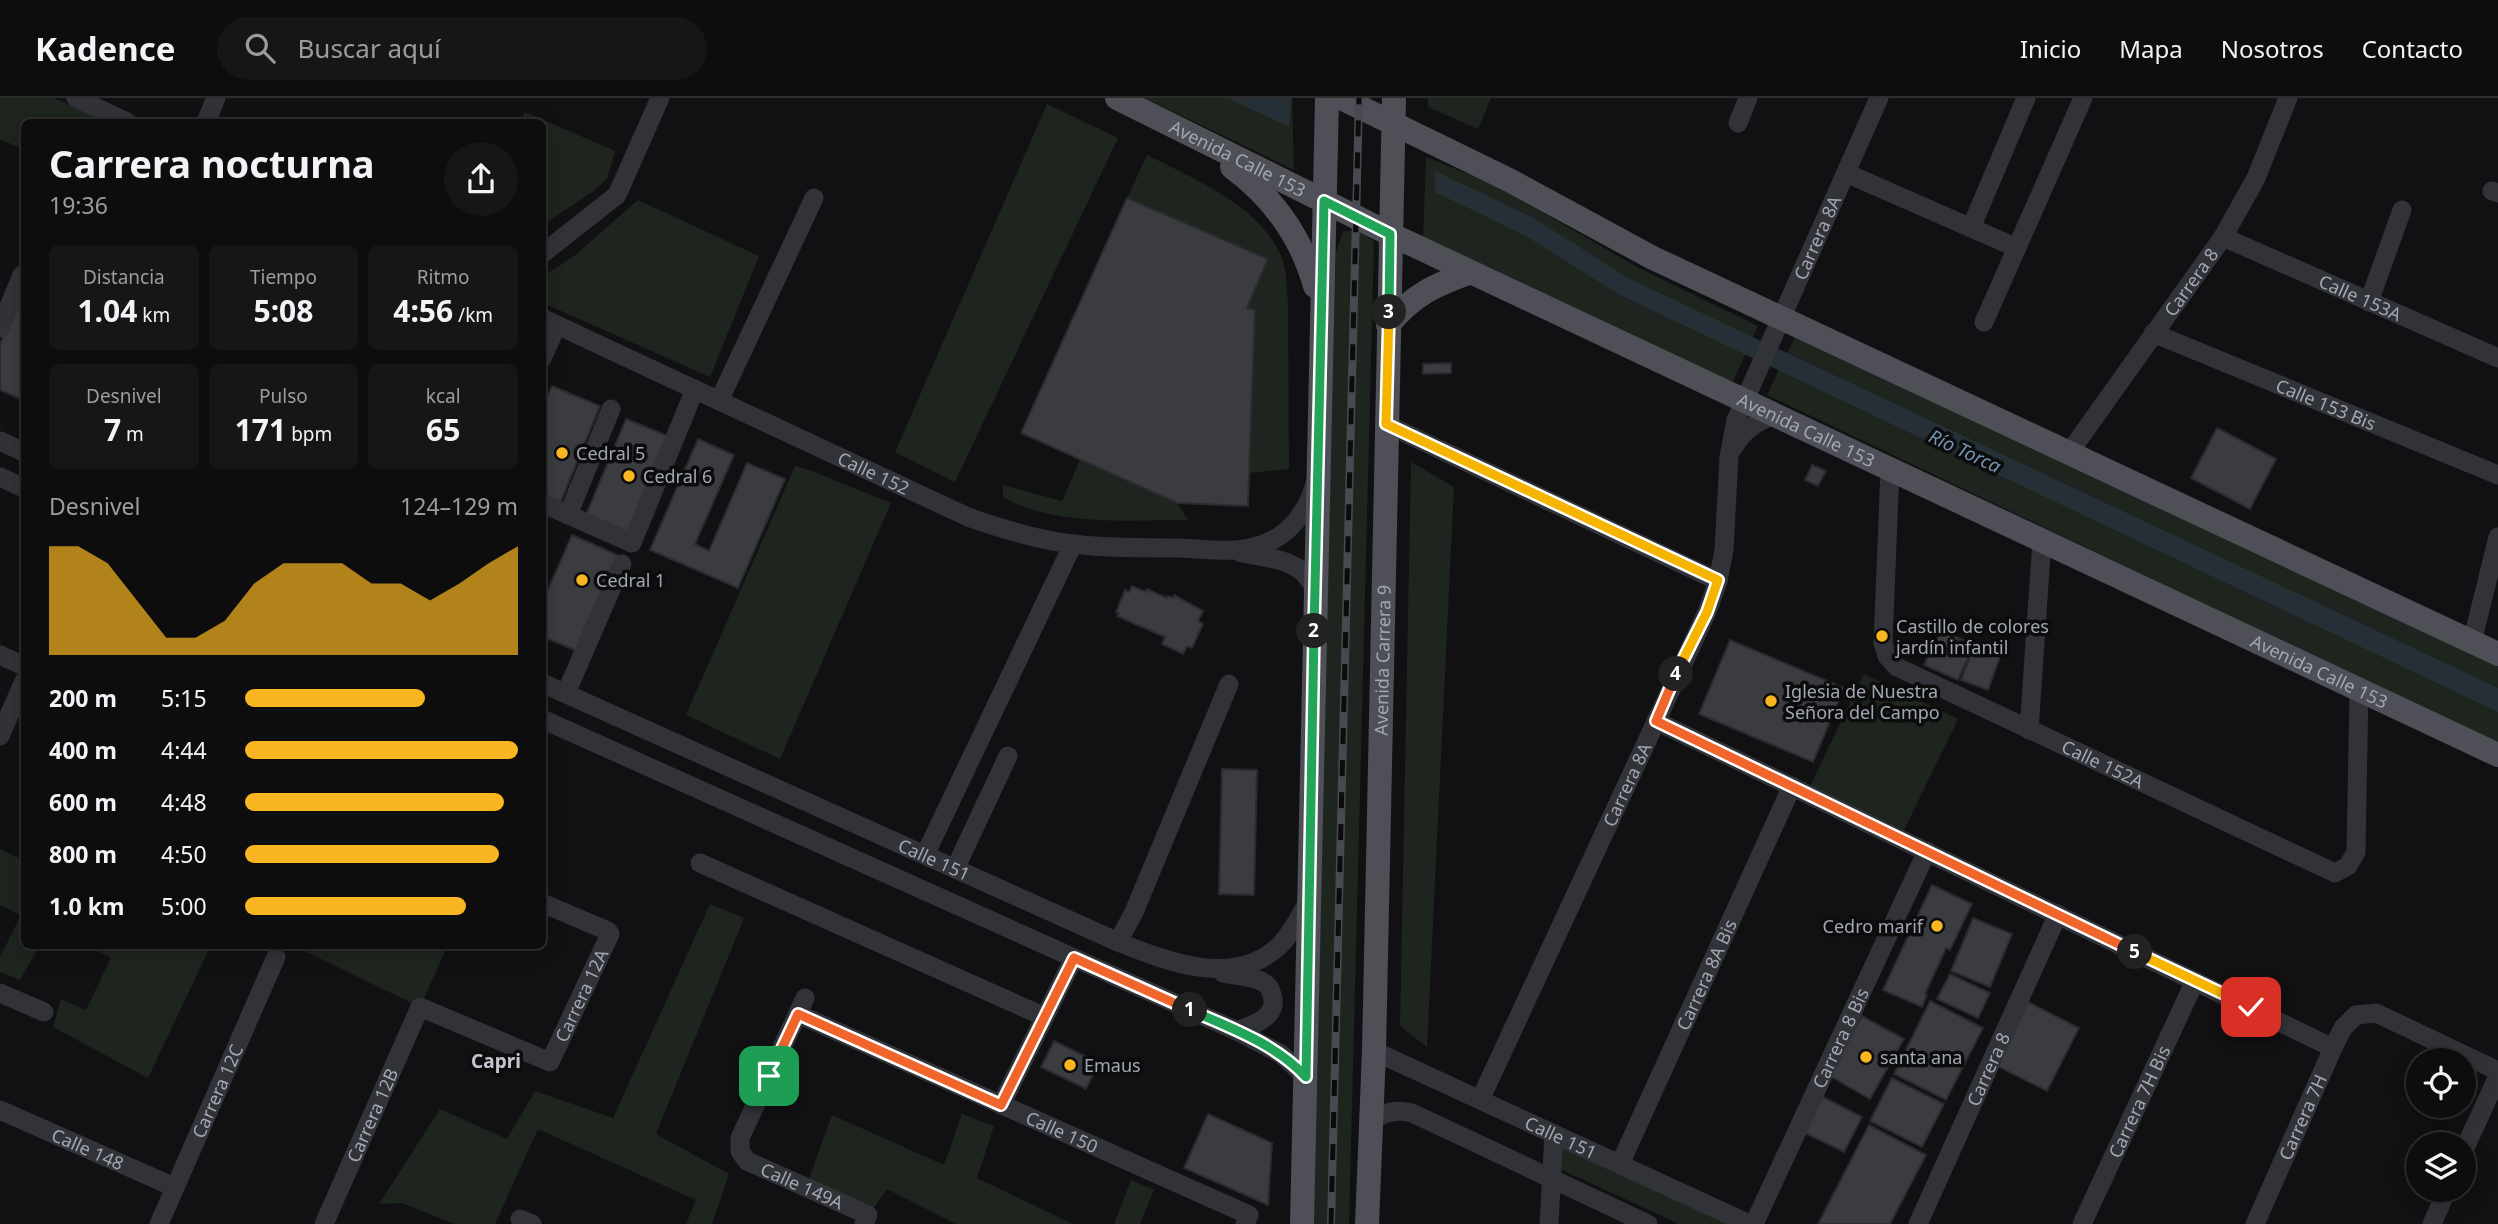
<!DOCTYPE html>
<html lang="es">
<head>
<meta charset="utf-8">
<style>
  :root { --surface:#0d0d0e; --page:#161617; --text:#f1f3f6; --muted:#9a9c9e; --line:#2d2d2e; --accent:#fab621 }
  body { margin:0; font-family:"Noto Sans",sans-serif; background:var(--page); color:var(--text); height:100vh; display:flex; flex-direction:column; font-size:26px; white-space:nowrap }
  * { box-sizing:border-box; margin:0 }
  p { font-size:23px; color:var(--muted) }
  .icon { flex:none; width:38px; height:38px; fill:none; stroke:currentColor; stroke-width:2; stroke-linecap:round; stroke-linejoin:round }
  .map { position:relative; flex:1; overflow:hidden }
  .drawer { position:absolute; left:21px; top:21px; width:525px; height:830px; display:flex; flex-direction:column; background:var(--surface); border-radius:10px; box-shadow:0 4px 18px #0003,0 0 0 2px var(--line) }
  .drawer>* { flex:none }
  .fabs { position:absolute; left:2406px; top:950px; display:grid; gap:14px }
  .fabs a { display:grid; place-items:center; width:70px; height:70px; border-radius:50%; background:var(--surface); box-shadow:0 4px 18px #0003,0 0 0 2px var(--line); font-size:35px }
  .pin { position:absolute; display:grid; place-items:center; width:60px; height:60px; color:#fff; margin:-30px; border-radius:14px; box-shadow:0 4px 10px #0006 }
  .km { position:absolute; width:35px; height:35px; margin:-18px; border-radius:50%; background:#222; color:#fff; font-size:19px; line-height:35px; text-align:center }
  .round { display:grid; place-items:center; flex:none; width:74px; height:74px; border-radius:37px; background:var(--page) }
  .summary { display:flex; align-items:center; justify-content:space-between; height:119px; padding:0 28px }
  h1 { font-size:38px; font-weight:700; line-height:52px }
  .figures { display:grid; grid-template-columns:repeat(3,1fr); gap:10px; height:119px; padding:7px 28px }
  .figures div { display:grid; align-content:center; border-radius:10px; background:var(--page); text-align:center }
  .figures b { font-size:30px; font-weight:700 }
  .figures small { font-size:19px; font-weight:400 }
  .figures p { font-size:19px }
  .chart { height:196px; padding:14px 28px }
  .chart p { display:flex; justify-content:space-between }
  .chart svg { width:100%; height:126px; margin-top:7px; fill:var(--accent); opacity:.7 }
  ul { padding:0 28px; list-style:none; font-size:23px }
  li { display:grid; grid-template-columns:112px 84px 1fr; align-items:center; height:52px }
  li i { height:18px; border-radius:9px; background:var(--accent) }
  header { display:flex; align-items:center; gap:42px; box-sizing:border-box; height:98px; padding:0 35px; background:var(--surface); border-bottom:2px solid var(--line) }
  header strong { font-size:33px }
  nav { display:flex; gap:38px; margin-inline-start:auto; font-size:24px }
  .search { width:490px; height:63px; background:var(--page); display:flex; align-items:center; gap:18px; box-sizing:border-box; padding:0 24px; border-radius:38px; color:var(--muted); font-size:26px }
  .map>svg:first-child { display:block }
  .green { fill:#1d251e }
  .water { fill:#272f36 }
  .building { fill:#3a3c40; stroke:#2b2b2f; stroke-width:2 }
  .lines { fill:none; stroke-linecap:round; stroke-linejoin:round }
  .minor { stroke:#323338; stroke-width:19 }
  .major { stroke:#4e4f57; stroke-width:24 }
  .rail-casing { stroke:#494a51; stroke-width:8 }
  .rail { stroke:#0c0c0d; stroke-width:5; stroke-dasharray:16; stroke-linecap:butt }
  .split-1-casing { stroke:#fff; stroke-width:14 }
  .split-2-casing { stroke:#fff; stroke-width:14 }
  .split-3-casing { stroke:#fff; stroke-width:14 }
  .split-4-casing { stroke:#fff; stroke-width:14 }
  .split-5-casing { stroke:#fff; stroke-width:14 }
  .split-6-casing { stroke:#fff; stroke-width:14 }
  .split-1 { stroke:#f0652b; stroke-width:9 }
  .split-2 { stroke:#22a559; stroke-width:9 }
  .split-3 { stroke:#22a559; stroke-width:9 }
  .split-4 { stroke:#f5b400; stroke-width:9 }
  .split-5 { stroke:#f0652b; stroke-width:9 }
  .split-6 { stroke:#f5b400; stroke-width:9 }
  .poi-dot { fill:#fab621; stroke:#0c0c0d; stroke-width:2.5 }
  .labels { text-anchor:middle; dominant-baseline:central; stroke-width:7; stroke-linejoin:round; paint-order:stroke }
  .street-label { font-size:18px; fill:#a1a7b4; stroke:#0c0c0d }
  .poi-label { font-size:18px; fill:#a1a7b4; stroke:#0c0c0d; text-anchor:start }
  .water-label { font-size:19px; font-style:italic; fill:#7694b1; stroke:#0c0c0d }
  .neighbourhood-label { font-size:19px; font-weight:bold; fill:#c3c6d0; stroke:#0c0c0d }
</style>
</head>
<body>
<header>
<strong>Kadence</strong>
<div class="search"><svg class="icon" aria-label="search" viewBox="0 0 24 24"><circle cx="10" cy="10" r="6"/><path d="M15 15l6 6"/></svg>Buscar aquí</div>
<nav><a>Inicio</a><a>Mapa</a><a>Nosotros</a><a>Contacto</a></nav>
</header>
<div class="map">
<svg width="2498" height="1126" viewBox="0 0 2498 1126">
  <rect width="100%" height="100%" fill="#111113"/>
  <!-- green -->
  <g class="green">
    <path d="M0 0H54L108 24H24V52L0 41Z"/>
    <path d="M1145 0H1292L1294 72Z"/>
    <path d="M1428 0H1491L1478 31 1428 9Z"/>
    <path d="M1047 6 1118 40 955 384 895 354Z"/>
    <path d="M525 14 615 53 607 81 592 94 543 127 542 24H520Z"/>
    <path d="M1147 57C1193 80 1260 108 1281 158 1287 173 1287 190 1288 206L1289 371 1249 375 1247 210 1267 161 1127 100Z"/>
    <path d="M1426 59 1493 86 1639 170 1758 228 1733 284 1423 142Z"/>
    <path d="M638 102 759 158 710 279 543 205V178L574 158Z"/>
    <path d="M1343 133H1358L1374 143 1349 1126H1310L1336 155Z"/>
    <path d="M1796 237 2498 567V646L1767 297Z"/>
    <path d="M1080 362 1177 405 1188 422C1131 422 1054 429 1003 399V387L1062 403Z"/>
    <path d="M1411 364 1454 389 1427 949 1400 928Z"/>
    <path d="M795 368 812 373 891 405 780 661 686 617Z"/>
    <path d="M1864 576 1958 621 1904 732 1810 688Z"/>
    <path d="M0 751 24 762V847H40L20 882 0 874V859L21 817 0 807Z"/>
    <path d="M710 806 744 820 656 1036 729 1076 712 1126H686L696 1102 538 1031 495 1126H454L402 1105 379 1106 440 1011 507 1041 535 993 613 1020Z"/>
    <path d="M85 847H211L148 980 53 929 61 901 86 912 111 860Z"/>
    <path d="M292 847H448L420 909Z"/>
    <path d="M962 1016 994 1028 977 1080 1073 1126H956L887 1091 873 1111 808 1083 832 1017 944 1067Z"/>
    <path d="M1562 1049 1731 1126H1679L1560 1071Z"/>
    <path d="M1131 1082 1154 1092 1140 1126H1114Z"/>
  </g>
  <!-- water -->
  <g class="water">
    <path d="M1228 0H1292L1289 29Z"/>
    <path d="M1435 73 1532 119 1628 180 2498 590V614L1620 197 1526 138 1435 94Z"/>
  </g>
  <!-- building -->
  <g class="building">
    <path d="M1127 100 1268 161 1247 210 1255 212 1248 408 1177 405 1021 335Z"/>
    <path d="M24 190V303L0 292V246Z"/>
    <path d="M1451 265V275L1423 276V266Z"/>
    <path d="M552 288 600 308 559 408 542 401V309Z"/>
    <path d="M626 321 673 340 633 436 586 417Z"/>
    <path d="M2217 330 2276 361 2250 411 2191 380Z"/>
    <path d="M698 341 734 357 695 446 709 453 747 365 785 381 738 490 650 452Z"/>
    <path d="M1812 367 1826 373 1818 388 1805 382Z"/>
    <path d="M572 437 622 459 581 555 542 538V505Z"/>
    <path d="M1132 488 1146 494 1147 491 1167 500 1168 498 1173 500 1174 497 1203 513 1198 523 1203 526 1192 550 1187 548 1183 556 1162 546 1165 539 1117 518 1119 515 1116 514 1125 492 1129 494Z"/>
    <path d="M1941 532 1974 547 1958 582 1924 567Z"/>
    <path d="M1730 542 1844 590 1813 664 1699 616Z"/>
    <path d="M1975 546 2001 556 1988 592 1961 582Z"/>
    <path d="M1222 671 1257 672 1254 797 1219 796Z"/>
    <path d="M1932 787 1972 806 1950 852 1946 850 1925 896 1927 897 1922 909 1883 892Z"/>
    <path d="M1973 820 2012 836 1990 889 1951 873Z"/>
    <path d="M1950 876 1990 895 1978 920 1937 901Z"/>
    <path d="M1930 903 1983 930 1946 1002 1894 976Z"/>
    <path d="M2026 903 2079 930 2047 993 1995 967Z"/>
    <path d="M1862 918 1904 941 1870 1001 1828 977Z"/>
    <path d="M1054 943 1099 965 1086 991 1041 969Z"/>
    <path d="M1892 980 1944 1006 1922 1049 1870 1023Z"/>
    <path d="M1821 998 1862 1019 1844 1054 1803 1034Z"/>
    <path d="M1208 1016 1272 1045 1268 1107 1184 1070Z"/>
    <path d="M1869 1027 1926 1057 1890 1126H1818Z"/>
  </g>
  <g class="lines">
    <!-- minor -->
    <g class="minor">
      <path d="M76 0 127 24"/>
      <path d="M206 24 216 0"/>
      <path d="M1738 25 1748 0"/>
      <path d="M1846 75 2017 150"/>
      <path d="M2492 93 2498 95"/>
      <path d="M1971 130 2026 0"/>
      <path id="s1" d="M2223 139 2498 260"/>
      <path d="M542 156 617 97 660 0"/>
      <path d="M2369 204 2402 112"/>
      <path id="s2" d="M542 220 968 419C1002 431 1037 442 1073 446 1108 451 1145 449 1180 450 1206 451 1236 456 1261 447 1289 438 1308 413 1315 385"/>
      <path d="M1984 224 2083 0"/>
      <path d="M0 230 22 177"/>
      <path id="s3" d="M2153 235 2498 377"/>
      <path d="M542 260 557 227"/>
      <path d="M719 303 814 100"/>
      <path d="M1386 326 1718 483"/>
      <path d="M0 343 24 354"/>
      <path d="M1734 349C1743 332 1757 323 1775 317"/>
      <path id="s4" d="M2069 355 2223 139 2256 80 2288 0"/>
      <path id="s5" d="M1890 371 1883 545 1887 558 1897 569 2335 775 2348 768 2356 754 2359 591"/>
      <path d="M0 379 24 390"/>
      <path d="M542 405 632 445 695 291"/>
      <path d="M568 417 611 311"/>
      <path d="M1241 455C1269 460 1305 461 1315 493"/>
      <path d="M2472 544 2498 439"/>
      <path d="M0 557 24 568"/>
      <path id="s6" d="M542 585 1118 844C1166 863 1234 891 1279 848 1292 835 1300 818 1309 802"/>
      <path d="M566 595 622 466"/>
      <path d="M542 621 1237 933 1281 956 1306 979"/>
      <path d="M1656 623 2333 950"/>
      <path d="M2029 632 2042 442"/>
      <path d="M0 638 24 583"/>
      <path d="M925 757 1073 446"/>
      <path d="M700 765 1045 919"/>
      <path d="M955 771 1008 658"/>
      <path d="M1118 844 1134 814 1229 586"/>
      <path d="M1223 875C1236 878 1257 878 1267 887 1270 889 1271 893 1272 897 1279 919 1253 927 1237 933"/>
      <path d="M0 895 44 914"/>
      <path id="s7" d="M805 900 740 1040V1053L747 1063 868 1117 864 1126"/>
      <path id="s8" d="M798 916 1249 1117 1245 1126"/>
      <path id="s9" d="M1374 953 1749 1126"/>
      <path id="s10" d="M1480 1002 1707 514 1718 483 1724 452 1729 359 1736 322 1879 0"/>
      <path d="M1001 1007 1074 860"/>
      <path id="s11" d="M0 1012 174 1089"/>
      <path d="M1372 1023C1385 1014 1395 1011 1412 1015L1648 1126"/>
      <path d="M2464 1052 2498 978"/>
      <path id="s12" d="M1620 1066 1792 688"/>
      <path d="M520 1121 532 1126"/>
      <path id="s13" d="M159 1126 276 859"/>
      <path id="s14" d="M324 1126 420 909 550 964 610 836 608 833 542 805"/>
      <path d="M1549 1126 1554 1036"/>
      <path id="s15" d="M1754 1126 1927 753"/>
      <path id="s16" d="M1918 1126 2058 816"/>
      <path id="s17" d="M2082 1126 2195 883"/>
      <path id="s18" d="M2255 1126 2333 950 2343 930 2356 917 2376 915 2498 973"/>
      <path d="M2432 1126 2447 1092"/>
    </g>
    <!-- major -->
    <g class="major">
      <path id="s19" d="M1117 0 1390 136 2498 657"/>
      <path d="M1341 0 1509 82 1653 160 2498 556"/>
      <path d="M1232 69C1274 100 1301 138 1315 188"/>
      <path d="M1388 227C1414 196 1435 187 1471 174"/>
      <path d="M1302 1126 1327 0"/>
      <path id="s20" d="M1367 1126 1374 953 1394 0"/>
    </g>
    <!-- rail casing -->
    <g class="rail-casing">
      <path id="rail" d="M1331 1126 1359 0"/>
    </g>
    <!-- rail -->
    <use href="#rail" class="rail"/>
  </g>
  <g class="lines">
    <!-- split-1 casing -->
    <g class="split-1-casing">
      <path id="split-1" d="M769 978 798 916 1001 1007 1074 860 1190 912"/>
    </g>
    <!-- split-2 casing -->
    <g class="split-2-casing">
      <path id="split-2" d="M1190 912C1231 930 1276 946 1306 979L1314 533"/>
    </g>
    <!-- split-3 casing -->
    <g class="split-3-casing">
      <path id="split-3" d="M1314 533 1324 103 1390 136 1389 214"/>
    </g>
    <!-- split-4 casing -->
    <g class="split-4-casing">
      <path id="split-4" d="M1389 214 1386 326 1718 482 1707 514 1676 576"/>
    </g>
    <!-- split-5 casing -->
    <g class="split-5-casing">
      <path id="split-5" d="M1676 576 1656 623 2135 854"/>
    </g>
    <!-- split-6 casing -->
    <g class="split-6-casing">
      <path id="split-6" d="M2135 854 2251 909"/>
    </g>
    <!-- split-1 -->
    <use href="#split-1" class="split-1"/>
    <!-- split-2 -->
    <use href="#split-2" class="split-2"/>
    <!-- split-3 -->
    <use href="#split-3" class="split-3"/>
    <!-- split-4 -->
    <use href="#split-4" class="split-4"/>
    <!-- split-5 -->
    <use href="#split-5" class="split-5"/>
    <!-- split-6 -->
    <use href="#split-6" class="split-6"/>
  </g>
  <!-- markers -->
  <g class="poi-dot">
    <circle cx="562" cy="355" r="7"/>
    <circle cx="629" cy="378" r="7"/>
    <circle cx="582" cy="482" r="7"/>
    <circle cx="1882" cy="538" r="7"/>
    <circle cx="1771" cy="603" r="7"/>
    <circle cx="1937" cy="828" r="7"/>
    <circle cx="1866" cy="959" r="7"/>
    <circle cx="1070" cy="967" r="7"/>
  </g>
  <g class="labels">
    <!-- street labels -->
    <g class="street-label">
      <text stroke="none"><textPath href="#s19" startOffset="135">Avenida Calle 153</textPath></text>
      <text stroke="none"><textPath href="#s10" startOffset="933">Carrera 8A</textPath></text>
      <text stroke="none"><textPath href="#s4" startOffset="210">Carrera 8</textPath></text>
      <text stroke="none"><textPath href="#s1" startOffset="150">Calle 153A</textPath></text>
      <text stroke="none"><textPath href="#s3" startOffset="187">Calle 153 Bis</textPath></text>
      <text stroke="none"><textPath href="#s19" startOffset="765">Avenida Calle 153</textPath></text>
      <text stroke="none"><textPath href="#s2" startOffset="366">Calle 152</textPath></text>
      <text stroke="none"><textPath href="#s20" startOffset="564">Avenida Carrera 9</textPath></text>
      <text stroke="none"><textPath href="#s19" startOffset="1332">Avenida Calle 153</textPath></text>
      <text stroke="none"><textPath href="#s5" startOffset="430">Calle 152A</textPath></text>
      <text stroke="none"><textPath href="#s10" startOffset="348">Carrera 8A</textPath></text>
      <text stroke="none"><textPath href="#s6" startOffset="430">Calle 151</textPath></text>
      <text stroke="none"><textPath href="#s12" startOffset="208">Carrera 8A Bis</textPath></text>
      <text stroke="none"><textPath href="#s14" startOffset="452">Carrera 12A</textPath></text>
      <text stroke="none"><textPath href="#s15" startOffset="205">Carrera 8 Bis</textPath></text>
      <text stroke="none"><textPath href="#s16" startOffset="170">Carrera 8</textPath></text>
      <text stroke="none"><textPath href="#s13" startOffset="145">Carrera 12C</textPath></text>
      <text stroke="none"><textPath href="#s17" startOffset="135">Carrera 7H Bis</textPath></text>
      <text stroke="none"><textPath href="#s14" startOffset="119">Carrera 12B</textPath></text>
      <text stroke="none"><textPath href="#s18" startOffset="117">Carrera 7H</textPath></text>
      <text stroke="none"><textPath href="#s8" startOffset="289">Calle 150</textPath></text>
      <text stroke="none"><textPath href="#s9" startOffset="206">Calle 151</textPath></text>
      <text stroke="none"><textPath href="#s11" startOffset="96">Calle 148</textPath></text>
      <text stroke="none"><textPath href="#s7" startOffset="240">Calle 149A</textPath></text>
    </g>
    <!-- poi labels -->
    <g class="poi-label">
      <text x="576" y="355">Cedral 5</text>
      <text x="643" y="378">Cedral 6</text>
      <text x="596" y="482">Cedral 1</text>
      <text x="1896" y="528">Castillo de colores<tspan x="1896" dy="21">jardín infantil</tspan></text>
      <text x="1785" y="593">Iglesia de Nuestra<tspan x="1785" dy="21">Señora del Campo</tspan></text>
      <text x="1923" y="828" text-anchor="end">Cedro marif</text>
      <text x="1880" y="959">santa ana</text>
      <text x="1084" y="967">Emaus</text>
    </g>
    <!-- water labels -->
    <g class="water-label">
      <text transform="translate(1965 353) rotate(25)">Río Torca</text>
    </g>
    <!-- neighbourhood labels -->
    <g class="neighbourhood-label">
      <text x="496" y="963">Capri</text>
    </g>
  </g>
</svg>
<div class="fabs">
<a><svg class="icon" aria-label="locate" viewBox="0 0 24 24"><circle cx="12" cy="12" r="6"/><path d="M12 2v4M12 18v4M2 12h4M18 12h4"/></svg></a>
<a><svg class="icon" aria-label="layers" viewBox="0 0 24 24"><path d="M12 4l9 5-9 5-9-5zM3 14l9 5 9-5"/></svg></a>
</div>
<div class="pin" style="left:769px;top:978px;background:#1e9e55"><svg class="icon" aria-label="arrive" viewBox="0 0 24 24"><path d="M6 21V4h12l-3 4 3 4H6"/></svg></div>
<div class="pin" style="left:2251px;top:909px;background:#d93025"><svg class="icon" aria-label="check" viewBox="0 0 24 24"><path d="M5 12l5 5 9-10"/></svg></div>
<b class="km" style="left:1190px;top:912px">1</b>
<b class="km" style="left:1314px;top:533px">2</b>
<b class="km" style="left:1389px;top:214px">3</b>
<b class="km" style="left:1676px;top:576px">4</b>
<b class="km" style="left:2135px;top:854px">5</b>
<section class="drawer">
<div class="summary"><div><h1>Carrera nocturna</h1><p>19:36</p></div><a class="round"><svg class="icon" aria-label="share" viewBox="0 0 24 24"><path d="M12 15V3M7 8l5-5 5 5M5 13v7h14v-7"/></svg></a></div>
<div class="figures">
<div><p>Distancia</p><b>1.04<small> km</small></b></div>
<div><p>Tiempo</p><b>5:08</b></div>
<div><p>Ritmo</p><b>4:56<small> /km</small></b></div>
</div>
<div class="figures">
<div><p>Desnivel</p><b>7<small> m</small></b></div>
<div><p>Pulso</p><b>171<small> bpm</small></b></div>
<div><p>kcal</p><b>65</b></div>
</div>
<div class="chart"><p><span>Desnivel</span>124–129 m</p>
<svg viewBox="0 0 160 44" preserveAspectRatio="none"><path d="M0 44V6L10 6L20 12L30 25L40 38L50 38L60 32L70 19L80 12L90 12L100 12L110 19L120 19L130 25L140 19L150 12L160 6V44z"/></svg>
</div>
<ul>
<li><b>200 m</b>5:15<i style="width:66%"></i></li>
<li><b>400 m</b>4:44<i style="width:100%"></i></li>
<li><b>600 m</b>4:48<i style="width:95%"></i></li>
<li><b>800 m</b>4:50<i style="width:93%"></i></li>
<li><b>1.0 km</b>5:00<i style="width:81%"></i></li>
</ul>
</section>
</div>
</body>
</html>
